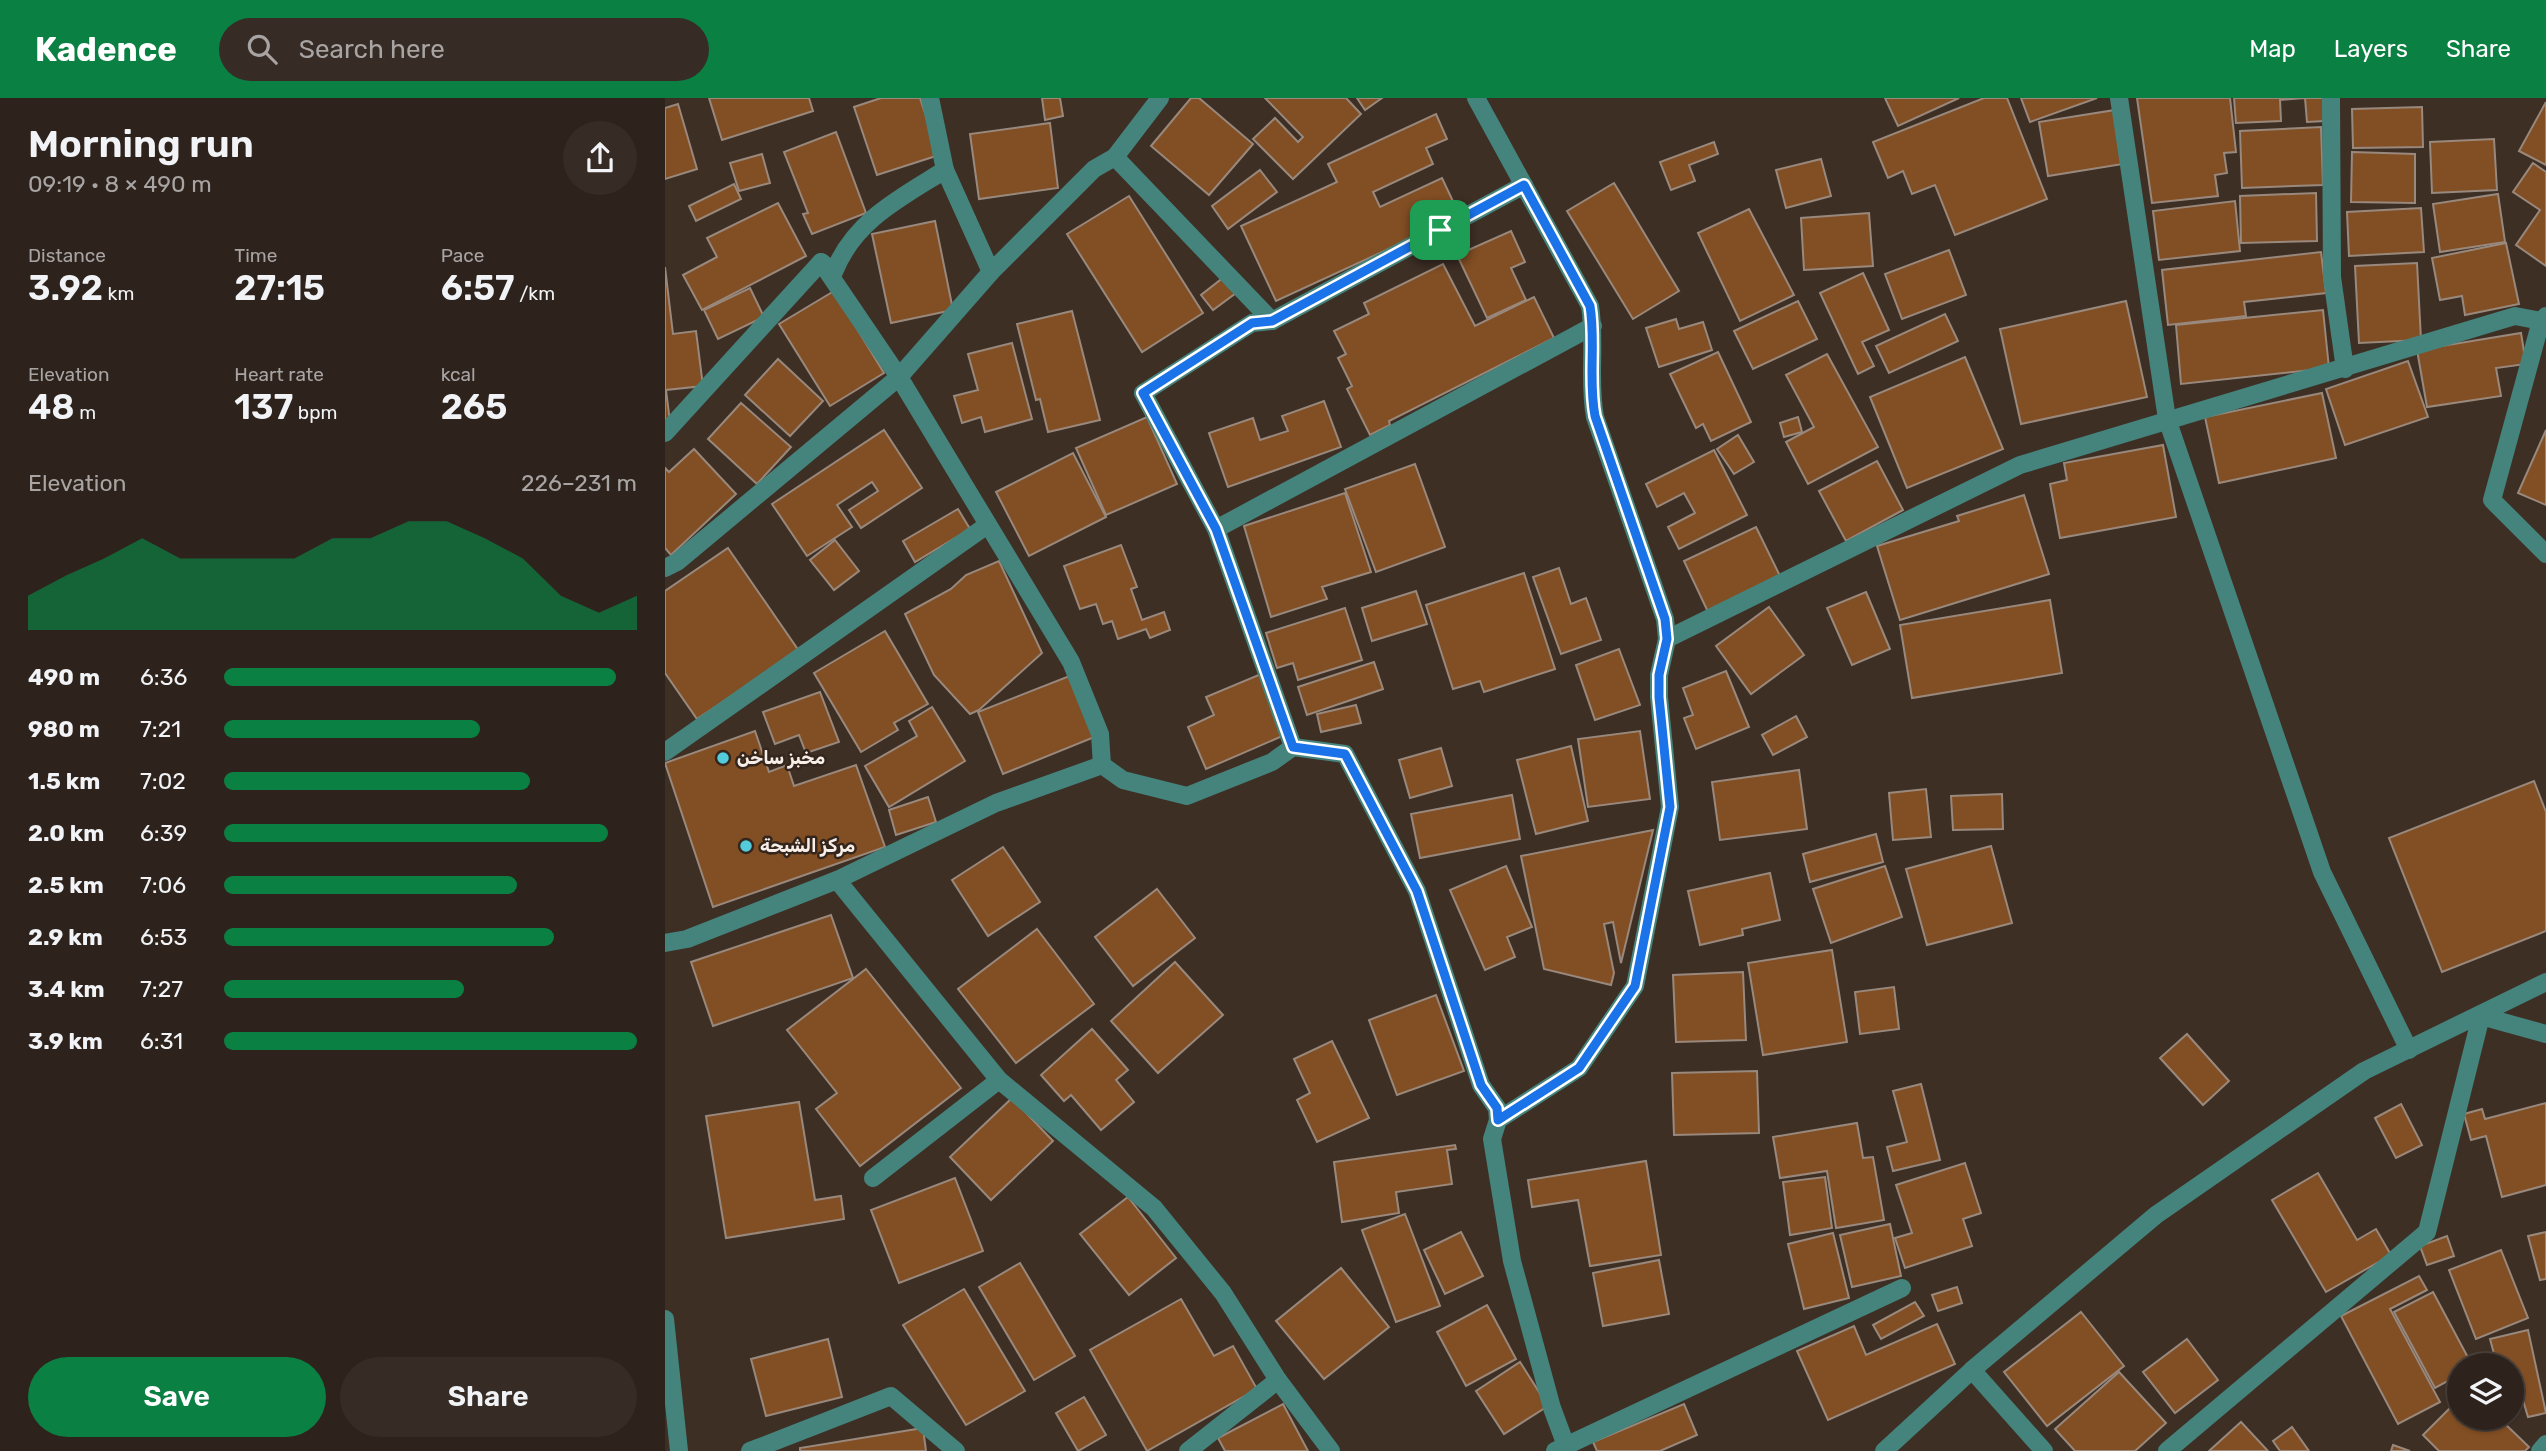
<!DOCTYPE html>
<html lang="en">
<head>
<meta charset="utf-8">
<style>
  :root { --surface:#2e231c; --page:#362b25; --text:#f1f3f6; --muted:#a7a4a3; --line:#49403b; --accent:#0b8043 }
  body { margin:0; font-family:Rubik,"Noto Sans Arabic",sans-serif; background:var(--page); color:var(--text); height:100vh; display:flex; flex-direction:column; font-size:26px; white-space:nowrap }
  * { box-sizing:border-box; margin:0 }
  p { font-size:23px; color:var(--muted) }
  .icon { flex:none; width:38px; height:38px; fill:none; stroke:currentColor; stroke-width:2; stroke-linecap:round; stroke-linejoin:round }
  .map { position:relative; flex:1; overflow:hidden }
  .details { display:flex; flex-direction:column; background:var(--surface); width:665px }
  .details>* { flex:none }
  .tools { position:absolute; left:1782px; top:1255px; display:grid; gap:14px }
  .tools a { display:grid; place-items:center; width:77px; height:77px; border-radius:50%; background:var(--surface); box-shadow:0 2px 5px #0004,0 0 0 2px var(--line); font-size:35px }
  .pin { position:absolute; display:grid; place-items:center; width:60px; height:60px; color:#fff; margin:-30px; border-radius:14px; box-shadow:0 4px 10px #0006 }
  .round { display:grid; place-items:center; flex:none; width:74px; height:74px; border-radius:37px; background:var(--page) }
  .headline { display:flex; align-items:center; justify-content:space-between; height:119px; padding:0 28px }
  h1 { font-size:38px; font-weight:600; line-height:52px }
  .stats { display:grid; grid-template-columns:repeat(3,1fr); gap:10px; height:119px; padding:7px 28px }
  .stats div { display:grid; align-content:center }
  .stats b { font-size:35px; font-weight:600 }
  .stats small { font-size:19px; font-weight:400 }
  .stats p { font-size:19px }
  .chart { height:196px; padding:14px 28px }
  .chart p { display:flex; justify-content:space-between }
  .chart svg { width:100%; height:126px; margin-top:7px; fill:var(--accent); opacity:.7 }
  .primary-button { display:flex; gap:14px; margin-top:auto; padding:14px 28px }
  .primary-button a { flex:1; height:80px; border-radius:42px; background:var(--accent); color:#fff; font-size:28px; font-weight:600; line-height:80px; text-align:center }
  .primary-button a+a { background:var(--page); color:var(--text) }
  ul { padding:0 28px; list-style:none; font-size:23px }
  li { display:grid; grid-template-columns:112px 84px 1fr; align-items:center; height:52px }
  li i { height:18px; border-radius:9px; background:var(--accent) }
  header { display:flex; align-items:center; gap:42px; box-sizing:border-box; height:98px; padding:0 35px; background:var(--accent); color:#fff }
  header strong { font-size:33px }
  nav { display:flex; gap:38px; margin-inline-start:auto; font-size:24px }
  .search { width:490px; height:63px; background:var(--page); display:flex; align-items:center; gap:18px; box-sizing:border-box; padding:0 24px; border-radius:38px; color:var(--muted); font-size:26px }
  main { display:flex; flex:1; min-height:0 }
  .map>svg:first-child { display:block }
  .building { fill:#824e24; stroke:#99887c; stroke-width:2 }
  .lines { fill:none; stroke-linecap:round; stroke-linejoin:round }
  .minor { stroke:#44847d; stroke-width:18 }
  .route-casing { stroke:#fff; stroke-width:14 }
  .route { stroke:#1a73e8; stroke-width:9 }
  .poi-dot { fill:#53cbda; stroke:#34261c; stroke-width:2.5 }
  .labels { text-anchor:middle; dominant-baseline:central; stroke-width:5; stroke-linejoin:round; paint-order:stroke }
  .poi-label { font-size:18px; font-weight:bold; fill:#f8eee8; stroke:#34261c; text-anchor:start }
</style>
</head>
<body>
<header>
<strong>Kadence</strong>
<div class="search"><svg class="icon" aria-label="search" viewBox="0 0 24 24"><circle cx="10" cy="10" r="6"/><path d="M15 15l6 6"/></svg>Search here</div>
<nav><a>Map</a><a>Layers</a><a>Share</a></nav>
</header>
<main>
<section class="details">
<div class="headline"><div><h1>Morning run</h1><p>09:19 · 8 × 490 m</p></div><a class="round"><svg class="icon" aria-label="share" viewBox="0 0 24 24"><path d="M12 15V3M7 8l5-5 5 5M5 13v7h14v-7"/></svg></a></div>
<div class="stats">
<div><p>Distance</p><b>3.92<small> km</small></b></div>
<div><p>Time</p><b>27:15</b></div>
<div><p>Pace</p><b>6:57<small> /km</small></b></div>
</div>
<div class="stats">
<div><p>Elevation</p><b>48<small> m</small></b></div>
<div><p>Heart rate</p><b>137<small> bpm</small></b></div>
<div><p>kcal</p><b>265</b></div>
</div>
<div class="chart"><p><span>Elevation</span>226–231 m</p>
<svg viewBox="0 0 160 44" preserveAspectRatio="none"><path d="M0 44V32L10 25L20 19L30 12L40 19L50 19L60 19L70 19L80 12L90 12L100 6L110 6L120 12L130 19L140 32L150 38L160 32V44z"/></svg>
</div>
<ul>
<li><b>490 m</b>6:36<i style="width:95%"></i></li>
<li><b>980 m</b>7:21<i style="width:62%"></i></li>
<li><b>1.5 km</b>7:02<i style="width:74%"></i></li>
<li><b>2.0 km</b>6:39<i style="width:93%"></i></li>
<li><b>2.5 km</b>7:06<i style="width:71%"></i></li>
<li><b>2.9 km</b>6:53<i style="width:80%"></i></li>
<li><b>3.4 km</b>7:27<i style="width:58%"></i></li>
<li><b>3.9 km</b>6:31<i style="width:100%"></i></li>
</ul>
<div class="primary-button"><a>Save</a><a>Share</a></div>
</section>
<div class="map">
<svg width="1881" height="1353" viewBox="0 0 1881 1353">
  <rect width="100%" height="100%" fill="#3e2f25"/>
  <!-- building -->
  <g class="building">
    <path d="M44 0H144L148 13 57 42Z"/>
    <path d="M216 0H255L274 57 212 77 189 9Z"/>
    <path d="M377 0H395L398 18 380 22Z"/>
    <path d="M526 0H534L588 46 544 97 486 48Z"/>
    <path d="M600 0H681L696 16 628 81 588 41 610 20 633 44 638 39Z"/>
    <path d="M692 0H717L700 12Z"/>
    <path d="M1220 0H1294L1233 28Z"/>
    <path d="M1319 0H1342L1382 101 1290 137 1270 87 1247 96 1238 73 1223 80 1208 44Z"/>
    <path d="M1356 0H1432L1365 24Z"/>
    <path d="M1472 0H1565L1571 54 1559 55 1562 75 1550 77 1553 98 1487 105Z"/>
    <path d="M1569 0H1658L1660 23 1642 24 1640 0 1615 2 1616 23 1571 25Z"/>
    <path d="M1881 4V67L1854 53Z"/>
    <path d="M13 6 32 71 0 81V10Z"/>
    <path d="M1757 9 1758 49 1688 50 1687 11Z"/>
    <path d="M1450 12 1458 66 1383 78 1374 24Z"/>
    <path d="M771 16 782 41 761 50 768 66 708 94 715 109 777 80 795 118 611 203 576 128 672 84 663 66Z"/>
    <path d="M385 25 393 90 314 101 305 36Z"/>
    <path d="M1656 29 1658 87 1577 90 1575 33Z"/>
    <path d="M171 34 201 115 147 136 138 116 143 115 119 54Z"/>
    <path d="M1829 41 1832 92 1767 95 1765 44Z"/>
    <path d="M1049 44 1053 56 1024 67 1030 83 1006 92 995 64Z"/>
    <path d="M1687 54 1750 56V105L1686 104Z"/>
    <path d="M97 56 105 85 74 93 65 65Z"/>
    <path d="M1156 61 1166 98 1121 110 1111 72Z"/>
    <path d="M1868 65 1881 74V168L1851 147 1875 112 1848 94Z"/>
    <path d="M595 72 612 94 563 131 547 108Z"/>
    <path d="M949 85 1014 193 968 221 902 113Z"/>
    <path d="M69 86 76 101 31 123 24 108Z"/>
    <path d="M1651 95 1652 143 1576 145 1575 98Z"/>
    <path d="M1833 96 1840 144 1775 154 1768 106Z"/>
    <path d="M464 98 538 215 477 254 402 136Z"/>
    <path d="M1570 103 1575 153 1494 162 1488 113Z"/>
    <path d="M113 105 141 158 37 212 18 177 52 159 42 140Z"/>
    <path d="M1756 110 1759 154 1684 158 1682 114Z"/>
    <path d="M1084 111 1129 197 1075 223 1033 135Z"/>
    <path d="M1204 115 1208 168 1139 172 1136 120Z"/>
    <path d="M270 123 288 212 226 225 207 136Z"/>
    <path d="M846 133 860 164 846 170 861 202 822 220 792 157Z"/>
    <path d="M1841 145 1854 206 1800 217 1797 198 1775 202 1767 160Z"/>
    <path d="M1284 152 1301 197 1237 221 1220 176Z"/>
    <path d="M1656 154 1661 195 1579 204 1581 218 1503 227 1497 172Z"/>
    <path d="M1752 165 1756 242 1694 245 1690 168Z"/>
    <path d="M778 166 810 228 869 199 889 240 724 323 725 327 705 337 682 291 687 288 673 260 681 256 669 233 704 216 699 205Z"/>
    <path d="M0 169 8 236 31 233 38 288 1 292 5 324H0Z"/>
    <path d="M1198 175 1224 232 1197 244 1209 268 1193 276 1155 195Z"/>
    <path d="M559 179 571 195 548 212 536 197Z"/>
    <path d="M85 190 99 219 53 241 39 212Z"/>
    <path d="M169 193 219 275 165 308 114 226Z"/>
    <path d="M1133 203 1152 241 1088 271 1069 233Z"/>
    <path d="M1461 203 1482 299 1356 326 1335 231Z"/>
    <path d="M1658 212 1664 270 1516 286 1511 227Z"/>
    <path d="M407 213 435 322 383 334 375 301 371 302 352 226Z"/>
    <path d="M1280 216 1293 243 1224 275 1211 248Z"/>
    <path d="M1011 221 1014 231 1038 224 1047 252 994 269 981 230Z"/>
    <path d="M1856 235 1861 266 1831 270 1836 298 1762 309 1752 252Z"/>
    <path d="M347 245 367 321 320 334 316 319 297 325 289 298 313 292 303 256Z"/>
    <path d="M1053 254 1086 324 1046 343 1038 326 1031 330 1005 276Z"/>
    <path d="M1162 256 1213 349 1143 386 1121 344 1149 329 1121 277Z"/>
    <path d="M1300 259 1338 351 1242 390 1205 299Z"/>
    <path d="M113 261 158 303 125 338 80 297Z"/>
    <path d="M1743 263 1763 319 1680 347 1661 291Z"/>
    <path d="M1657 295 1671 360 1554 385 1540 319Z"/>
    <path d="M659 303 676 349 563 389 544 335 588 320 595 342 623 333 617 318Z"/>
    <path d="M76 305 126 349 92 386 43 341Z"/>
    <path d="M482 319 512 386 441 417 411 350Z"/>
    <path d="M1133 319 1137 334 1119 339 1115 325Z"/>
    <path d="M219 332 257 390 196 430 184 412 213 393 207 384 172 407 187 429 142 458 107 406Z"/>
    <path d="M1881 332V407L1853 395Z"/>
    <path d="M1073 337 1089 364 1069 376 1052 351Z"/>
    <path d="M1498 347 1511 419 1395 440 1385 386 1402 382 1399 365Z"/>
    <path d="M29 351 71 396 6 457 0 450V370L4 374Z"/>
    <path d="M1049 352 1082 417 1014 451 1003 429 1030 415 1019 395 992 409 981 386Z"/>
    <path d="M408 355 441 419 364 458 331 394Z"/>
    <path d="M1212 363 1238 412 1181 443 1154 393Z"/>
    <path d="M750 366 780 449 711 474 680 391Z"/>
    <path d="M680 395 706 474 657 489 662 501 606 519 579 428Z"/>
    <path d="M1359 397 1384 476 1235 522 1212 448 1294 423 1292 418Z"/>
    <path d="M293 411 305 431 250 464 238 443Z"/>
    <path d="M1091 429 1116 480 1043 514 1019 463Z"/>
    <path d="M170 442 194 473 169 492 145 462Z"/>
    <path d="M456 447 472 489 466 491 477 522 499 514 505 532 485 540 481 531 453 541 447 523 438 526 431 506 415 511 399 468Z"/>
    <path d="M63 450 134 553 32 621 0 575V493Z"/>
    <path d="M334 463 377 555 314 612 305 616 269 577 240 516 286 491 301 477Z"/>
    <path d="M894 470 906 506 921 500 936 542 896 556 868 479Z"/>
    <path d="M859 475 890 571 819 594 815 583 788 591 761 507Z"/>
    <path d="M751 493 762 526 707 543 697 510Z"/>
    <path d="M1201 494 1225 551 1187 567 1162 510Z"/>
    <path d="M1385 502 1397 575 1247 600 1235 527Z"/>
    <path d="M1104 509 1139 557 1086 596 1051 548Z"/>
    <path d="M680 510 697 562 633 582 628 565 612 570 601 535Z"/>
    <path d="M220 533 263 606 229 625 233 632 196 654 149 575Z"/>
    <path d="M954 551 975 607 930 622 911 567Z"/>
    <path d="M709 564 718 591 642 617 633 589Z"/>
    <path d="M1061 573 1084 629 1031 651 1019 620 1028 617 1018 590Z"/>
    <path d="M596 576 622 636 541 671 523 629 549 617 541 599Z"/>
    <path d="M407 577 432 638 338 676 313 614Z"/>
    <path d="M155 594 174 644 141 655 134 637 110 646 98 614Z"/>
    <path d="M691 607 696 625 656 634 652 616Z"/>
    <path d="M267 609 300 663 224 709 200 668 252 638 244 623Z"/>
    <path d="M1131 618 1142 639 1108 657 1097 637Z"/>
    <path d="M90 633 104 674 122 667 129 688 191 667 220 749 48 809 0 665Z"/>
    <path d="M975 633 985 701 923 709 913 641Z"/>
    <path d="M906 648 923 723 871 736 852 662Z"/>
    <path d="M776 650 787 688 745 700 734 662Z"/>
    <path d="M1134 672 1142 731 1055 742 1047 684Z"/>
    <path d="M1869 683 1881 714V833L1777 874 1724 740Z"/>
    <path d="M1261 691 1266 739 1228 742 1224 695Z"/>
    <path d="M1337 696 1338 731 1288 732 1286 698Z"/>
    <path d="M847 697 855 741 755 760 746 716Z"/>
    <path d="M263 699 271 724 231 737 224 712Z"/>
    <path d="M988 732 956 865 948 824 939 826 949 875 946 887 879 871 856 758Z"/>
    <path d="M1211 736 1218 764 1145 784 1138 756Z"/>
    <path d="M1326 748 1347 825 1262 847 1241 771Z"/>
    <path d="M338 749 375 804 323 838 287 782Z"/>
    <path d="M841 768 867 829 842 839 850 859 820 872 785 792Z"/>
    <path d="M1220 768 1237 819 1166 845 1148 791Z"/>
    <path d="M1105 775 1115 822 1077 831 1078 837 1035 847 1023 793Z"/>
    <path d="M492 791 530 840 468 888 430 839Z"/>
    <path d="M166 817 188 880 48 928 26 864Z"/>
    <path d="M372 831 429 906 351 965 293 891Z"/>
    <path d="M1167 852 1182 944 1098 957 1083 865Z"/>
    <path d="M510 864 558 917 493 975 446 923Z"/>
    <path d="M201 871 296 990 195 1068 151 1011 172 995 122 932Z"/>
    <path d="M1078 874 1081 942 1011 944 1008 877Z"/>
    <path d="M1229 889 1234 931 1195 936 1190 894Z"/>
    <path d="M771 897 799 973 732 997 704 922Z"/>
    <path d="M427 931 463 972 451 982 469 1004 436 1032 406 997 399 1003 376 977Z"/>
    <path d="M1522 936 1564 983 1538 1007 1495 960Z"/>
    <path d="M667 943 704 1020 652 1044 632 1002 645 995 629 961Z"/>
    <path d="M1092 973 1094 1035 1009 1037 1007 975Z"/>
    <path d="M1256 986 1275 1062 1228 1073 1222 1049 1242 1044 1228 993Z"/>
    <path d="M347 1000 388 1043 326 1102 285 1059Z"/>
    <path d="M134 1004 150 1102 176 1098 179 1121 61 1140 41 1018Z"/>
    <path d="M1881 1005V1087L1837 1099 1821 1038 1806 1042 1799 1016 1817 1011 1820 1021Z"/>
    <path d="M1736 1006 1757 1047 1731 1060 1710 1020Z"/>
    <path d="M1192 1025 1198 1060 1208 1059 1219 1122 1171 1130 1162 1073 1115 1080 1108 1039Z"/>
    <path d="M790 1047 791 1051 782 1052 787 1086 731 1094 734 1115 677 1124 669 1064Z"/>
    <path d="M981 1063 996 1157 925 1168 913 1102 867 1109 863 1082Z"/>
    <path d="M1300 1065 1316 1115 1298 1121 1307 1148 1240 1170 1230 1140 1247 1135 1231 1087Z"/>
    <path d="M1653 1075 1692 1142 1711 1131 1726 1157 1661 1194 1607 1102Z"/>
    <path d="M1160 1079 1167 1130 1125 1137 1118 1084Z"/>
    <path d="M290 1080 318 1153 234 1185 206 1112Z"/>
    <path d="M463 1099 511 1160 464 1197 415 1136Z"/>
    <path d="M740 1116 775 1208 731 1224 697 1132Z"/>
    <path d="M1225 1126 1236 1178 1187 1189 1175 1137Z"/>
    <path d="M796 1134 818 1178 780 1196 759 1152Z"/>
    <path d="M1881 1134V1181L1875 1182 1863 1138Z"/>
    <path d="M1168 1135 1184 1200 1139 1211 1123 1146Z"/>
    <path d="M1782 1138 1789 1158 1762 1167 1755 1148Z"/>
    <path d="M1836 1152 1863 1220 1811 1241 1784 1172Z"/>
    <path d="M994 1162 1004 1216 938 1228 928 1175Z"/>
    <path d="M355 1165 410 1258 369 1282 314 1189Z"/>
    <path d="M676 1170 724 1229 659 1281 611 1223Z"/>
    <path d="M1754 1178 1762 1192 1725 1211 1775 1304 1733 1326 1676 1218Z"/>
    <path d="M1292 1189 1297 1205 1273 1213 1267 1197Z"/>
    <path d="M299 1191 360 1293 301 1327 238 1227Z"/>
    <path d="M1768 1194 1807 1267H1794V1277L1770 1290 1729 1214Z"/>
    <path d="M516 1201 549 1258 568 1248 592 1291 482 1353 425 1252Z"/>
    <path d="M1250 1204 1259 1218 1216 1241 1208 1227Z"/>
    <path d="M822 1207 851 1261 801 1288 772 1234Z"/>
    <path d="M1416 1214 1459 1268 1382 1328 1339 1274Z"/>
    <path d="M1272 1226 1290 1266 1163 1322 1132 1253 1189 1228 1201 1257Z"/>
    <path d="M1863 1232 1881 1315 1863 1319 1857 1299 1846 1301V1267H1832L1825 1241Z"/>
    <path d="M163 1241 177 1299 101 1318 86 1261Z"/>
    <path d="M1522 1241 1553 1282 1510 1315 1478 1274Z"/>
    <path d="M855 1264 883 1308 839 1336 811 1293Z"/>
    <path d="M1454 1274 1501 1325 1470 1353H1410L1390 1331Z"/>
    <path d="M419 1299 441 1337 413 1353 391 1315Z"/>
    <path d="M1794 1301V1320H1834L1864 1349 1860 1353H1774L1758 1337Z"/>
    <path d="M618 1306 643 1353H560L553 1340Z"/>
    <path d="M1019 1306 1032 1337 995 1353H932L928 1344Z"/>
    <path d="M1576 1324 1603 1353H1544Z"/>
    <path d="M1627 1329 1644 1353H1615L1608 1343Z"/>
    <path d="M258 1330 261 1353H135V1350Z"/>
    <path d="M1728 1347 1745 1353H1726Z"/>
  </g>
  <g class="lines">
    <!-- minor -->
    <g class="minor">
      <path d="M265 0 280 72 326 174"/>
      <path d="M811 0 925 208C931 245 923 282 930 319L1000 521 1002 541 994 577V599L1005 709 970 888 914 970 833 1022 827 1041 847 1163 887 1310 903 1353"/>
      <path d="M1454 0 1502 321 1657 774 1744 952"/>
      <path d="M1666 0 1667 179 1680 271"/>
      <path d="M450 59 607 223"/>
      <path d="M156 164 234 279 406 564 435 636 437 667 458 682 522 698 607 664 628 649 680 656 752 793 816 987 832 1010 833 1022"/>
      <path d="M1881 218 1876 223 1827 402 1881 456"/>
      <path d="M0 335 156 164 169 174C189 123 235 100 280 72"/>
      <path d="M551 431 928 228"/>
      <path d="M0 470 12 464 234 279 326 174 429 71 450 59 495 0"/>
      <path d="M1002 541 1355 367 1850 218 1876 223"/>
      <path d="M628 649 551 431 478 295 587 225 607 223 859 87"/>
      <path d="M0 654 321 428"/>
      <path d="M172 782 334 982 489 1110 558 1195 613 1282 666 1353"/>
      <path d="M0 845 22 841 172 782 331 705 437 667"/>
      <path d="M208 1080 334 982"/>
      <path d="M0 1221 14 1353"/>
      <path d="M1307 1272 1379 1353"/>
      <path d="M85 1353 226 1298 291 1353"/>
      <path d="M523 1353 613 1282"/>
      <path d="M890 1353 1237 1190"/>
      <path d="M1219 1353 1307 1272 1491 1117 1699 973 1881 884"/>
      <path d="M1502 1353 1762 1134 1816 918 1881 936"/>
      <path d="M1875 1353 1881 1346"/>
    </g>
  </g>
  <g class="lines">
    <!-- route casing -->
    <g class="route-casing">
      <path id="route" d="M859 87 925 208C931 245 923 282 930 318L1000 521 1002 541 994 577V599L1005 709 970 888 914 970 833 1022 832 1010 816 987 752 793 680 656 628 649 551 431 478 295 587 225 607 223Z"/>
    </g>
    <!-- route -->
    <use href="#route" class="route"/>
  </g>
  <!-- markers -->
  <g class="poi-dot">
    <circle cx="58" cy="660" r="7"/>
    <circle cx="81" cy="748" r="7"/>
  </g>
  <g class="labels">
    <!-- poi labels -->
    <g class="poi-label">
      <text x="72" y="660">مخبز ساخن</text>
      <text x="95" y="748">مركز الشبحة</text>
    </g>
  </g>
</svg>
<div class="tools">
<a><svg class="icon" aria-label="layers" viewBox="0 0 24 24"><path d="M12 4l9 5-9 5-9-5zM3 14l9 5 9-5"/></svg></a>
</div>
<div class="pin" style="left:775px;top:132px;background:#1e9e55"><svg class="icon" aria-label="arrive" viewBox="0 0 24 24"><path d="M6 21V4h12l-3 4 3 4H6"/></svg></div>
</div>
</main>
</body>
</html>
